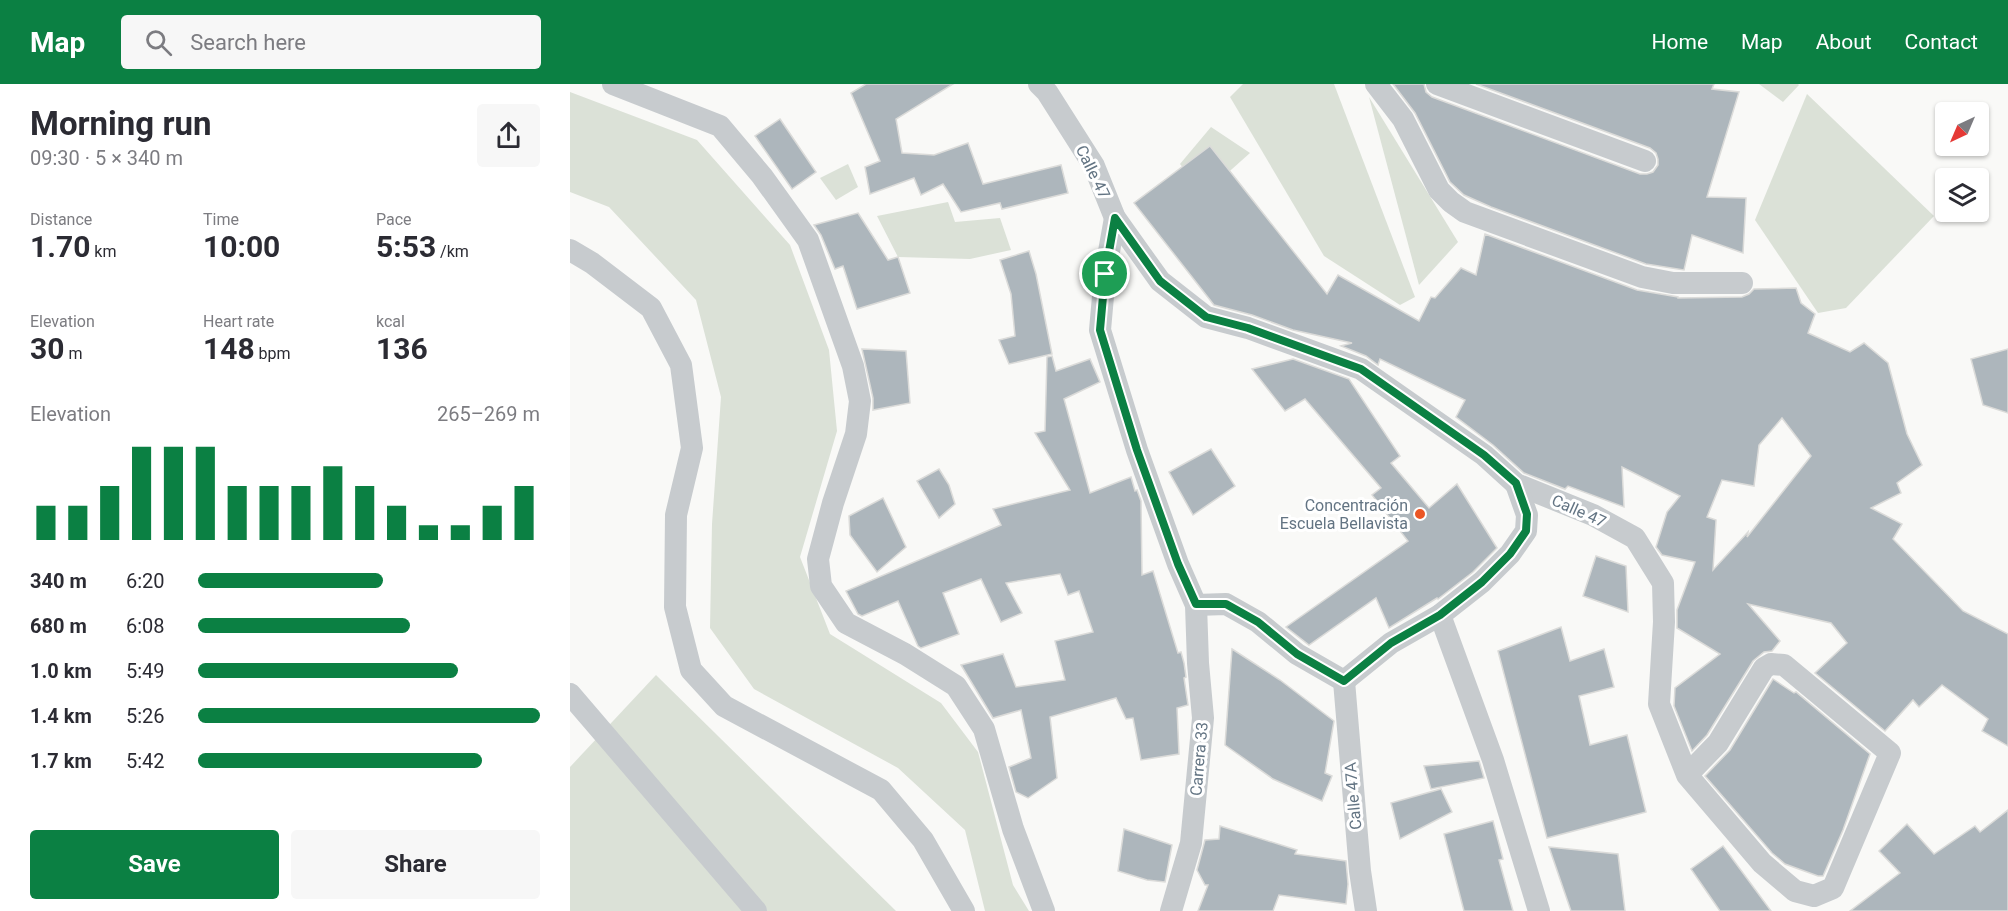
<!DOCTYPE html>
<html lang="en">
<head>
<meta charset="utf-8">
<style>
  :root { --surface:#fff; --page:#f7f7f7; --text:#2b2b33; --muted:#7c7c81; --accent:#0b8043 }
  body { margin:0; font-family:Roboto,sans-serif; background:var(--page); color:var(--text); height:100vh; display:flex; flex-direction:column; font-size:22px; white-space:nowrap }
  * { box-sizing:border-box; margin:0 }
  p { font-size:20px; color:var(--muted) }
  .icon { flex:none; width:33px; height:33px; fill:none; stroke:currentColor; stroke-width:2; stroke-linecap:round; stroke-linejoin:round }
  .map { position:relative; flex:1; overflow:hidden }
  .side { display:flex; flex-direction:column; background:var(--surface); width:570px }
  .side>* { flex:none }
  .needle { width:39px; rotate:224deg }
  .fabs { position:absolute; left:1365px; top:18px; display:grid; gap:12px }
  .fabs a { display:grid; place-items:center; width:54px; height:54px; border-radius:6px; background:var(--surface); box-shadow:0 2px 4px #0004; font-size:30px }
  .pin { position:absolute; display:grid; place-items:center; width:51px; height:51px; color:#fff; margin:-26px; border:3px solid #fff; border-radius:50%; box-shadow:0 2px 6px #0007 }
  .round { display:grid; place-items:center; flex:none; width:63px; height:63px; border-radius:6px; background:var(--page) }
  .overview { display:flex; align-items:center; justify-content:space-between; height:102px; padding:0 30px }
  h1 { font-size:33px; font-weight:700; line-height:45px }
  .metrics { display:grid; grid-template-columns:repeat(3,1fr); gap:9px; height:102px; padding:6px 30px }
  .metrics div { display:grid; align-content:center }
  .metrics b { font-size:30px; font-weight:700 }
  .metrics small { font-size:16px; font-weight:400 }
  .metrics p { font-size:16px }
  .chart { height:168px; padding:12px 30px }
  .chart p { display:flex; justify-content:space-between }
  .chart svg { width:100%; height:108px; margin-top:6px; stroke:var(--accent); stroke-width:6 }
  .action { display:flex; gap:12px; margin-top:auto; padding:12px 30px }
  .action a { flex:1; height:69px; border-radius:6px; background:var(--accent); color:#fff; font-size:24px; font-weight:700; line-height:69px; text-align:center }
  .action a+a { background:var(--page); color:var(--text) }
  ul { padding:0 30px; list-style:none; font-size:20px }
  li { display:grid; grid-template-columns:96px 72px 1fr; align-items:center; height:45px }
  li i { height:15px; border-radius:8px; background:var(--accent) }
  header { display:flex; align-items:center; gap:36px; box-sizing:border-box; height:84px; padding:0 30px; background:var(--accent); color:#fff }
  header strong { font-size:28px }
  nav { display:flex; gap:33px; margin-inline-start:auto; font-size:21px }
  .search { width:420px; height:54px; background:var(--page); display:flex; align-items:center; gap:15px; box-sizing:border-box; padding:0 21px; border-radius:6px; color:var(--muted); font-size:22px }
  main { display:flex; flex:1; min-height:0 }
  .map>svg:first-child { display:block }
  .green { fill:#dbe1d7 }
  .building { fill:#adb6bc; stroke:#dbdbd9; stroke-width:1.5; fill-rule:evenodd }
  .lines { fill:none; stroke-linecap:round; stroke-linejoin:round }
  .minor { stroke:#c7cbce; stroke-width:22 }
  .route-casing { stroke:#fff; stroke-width:12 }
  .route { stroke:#0b8043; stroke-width:8 }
  .poi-dot { fill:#eb5625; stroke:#fff; stroke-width:2 }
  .labels { text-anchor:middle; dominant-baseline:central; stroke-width:6; stroke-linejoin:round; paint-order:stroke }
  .street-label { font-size:16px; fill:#637483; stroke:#fff }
  .poi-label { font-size:16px; fill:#637483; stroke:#fff; text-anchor:end }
</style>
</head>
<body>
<header>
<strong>Map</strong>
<div class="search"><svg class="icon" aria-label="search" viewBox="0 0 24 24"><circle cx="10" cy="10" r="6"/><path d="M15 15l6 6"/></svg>Search here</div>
<nav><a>Home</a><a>Map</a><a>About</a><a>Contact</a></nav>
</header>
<main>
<section class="side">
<div class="overview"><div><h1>Morning run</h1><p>09:30 · 5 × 340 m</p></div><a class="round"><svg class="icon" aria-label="share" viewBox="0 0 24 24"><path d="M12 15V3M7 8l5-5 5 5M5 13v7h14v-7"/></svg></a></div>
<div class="metrics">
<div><p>Distance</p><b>1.70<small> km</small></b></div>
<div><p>Time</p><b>10:00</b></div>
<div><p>Pace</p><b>5:53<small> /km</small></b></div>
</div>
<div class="metrics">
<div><p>Elevation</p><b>30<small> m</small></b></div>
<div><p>Heart rate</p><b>148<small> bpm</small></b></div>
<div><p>kcal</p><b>136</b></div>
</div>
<div class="chart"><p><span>Elevation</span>265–269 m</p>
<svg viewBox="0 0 160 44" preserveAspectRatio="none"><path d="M5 44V30M15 44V30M25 44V22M35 44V6M45 44V6M55 44V6M65 44V22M75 44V22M85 44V22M95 44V14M105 44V22M115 44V30M125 44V38M135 44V38M145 44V30M155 44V22"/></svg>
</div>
<ul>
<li><b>340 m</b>6:20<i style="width:54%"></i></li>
<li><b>680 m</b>6:08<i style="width:62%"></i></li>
<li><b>1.0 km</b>5:49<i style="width:76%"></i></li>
<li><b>1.4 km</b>5:26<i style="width:100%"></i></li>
<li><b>1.7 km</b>5:42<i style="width:83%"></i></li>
</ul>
<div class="action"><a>Save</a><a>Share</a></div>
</section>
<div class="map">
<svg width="1438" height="827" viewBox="0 0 1438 827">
  <rect width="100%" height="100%" fill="#f9f9f7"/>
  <!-- green -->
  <g class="green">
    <path d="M673 0H764L845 213 830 221 754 172 660 13Z"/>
    <path d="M1189 0H1228L1229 1 1213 18Z"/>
    <path d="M0 8 127 56 220 161 259 266 267 347 230 473 260 550 371 619 408 668 443 801 459 827H415L395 746 328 684 184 605 140 544 142 440 151 313 126 216 39 123 0 108Z"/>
    <path d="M1237 10 1364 132 1276 224 1248 229 1185 136Z"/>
    <path d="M799 13 888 158 849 201Z"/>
    <path d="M641 43 680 69 634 110 610 80Z"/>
    <path d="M278 80 288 103 266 116 250 94Z"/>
    <path d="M378 118 385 138 430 134 441 166 400 175 328 173 307 132Z"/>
    <path d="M86 591 326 827H0V683Z"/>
  </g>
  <!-- building -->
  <g class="building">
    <path d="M296 0H383L326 35 332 69 364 71 398 59 413 100 491 81 498 109 432 125 430 119 391 128 373 100 351 111 344 94 300 110 295 83 310 77 281 9Z"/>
    <path d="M823 0H854L856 8 862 13 1070 90H1077L1083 88 1088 81V75L1086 69 1080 64 906 0H1144L1142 5 1169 8 1137 113 1176 114 1173 169 1122 151 1114 186 1076 180 921 123 894 111 880 98 845 29Z"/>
    <path d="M210 35 246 88 222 105 185 52Z"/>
    <path d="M640 62 757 210 768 191 849 237 861 213 865 214 891 184 906 191 915 150 1067 206 1108 213V214L1172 213 1179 210 1184 205 1226 204 1231 219 1245 230 1238 249 1280 268 1294 259 1318 279 1337 350 1352 381 1327 399 1331 409 1301 424 1332 440 1323 455 1393 527 1438 550V662L1412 647 1418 635 1372 601 1349 623 1343 616 1315 647 1245 589 1277 559 1261 539 1178 520 1210 557 1202 567 1194 568 1183 577 1137 651 1122 667 1104 622 1105 604 1150 570 1107 544V526L1125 478 1092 471 1086 463 1097 428 1110 412 1052 383 1054 423 998 402 995 405 954 389 923 361 886 333 895 316 810 275 808 281 796 272 771 262 782 259 723 246 682 231 644 221 564 119ZM1212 334 1241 372 1177 453 1178 448 1143 486 1146 436 1137 433 1152 396 1184 402 1189 361Z"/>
    <path d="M288 129 318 176 328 173 340 209 287 225 273 182 265 185 251 151 244 141Z"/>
    <path d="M459 167 466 190 482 270 439 280 429 256 445 252 441 210 430 176Z"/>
    <path d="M292 265 336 267 340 319 303 326V314Z"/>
    <path d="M1438 265V329L1413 321 1401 275Z"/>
    <path d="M482 272 486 287 520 275 530 298 494 315 520 409 561 393 565 407 567 406 571 417 572 491 583 487 608 569 611 568 614 579 616 593 614 594 618 621 607 624 609 670 571 676 563 634 556 635 546 614 480 633 487 694 458 714 446 708 439 683 461 674 451 626 423 634 391 581 433 570 446 603 495 596 485 557 523 548 509 507 498 511 490 490 436 499 452 529 431 538 411 495 373 509 389 550 351 564 348 562 328 517 292 532 288 530 276 507 431 441 423 425 500 406 465 349 475 347 477 273Z"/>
    <path d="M723 275 779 295 830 372 821 379 859 424 887 400 927 464 903 488 868 515 867 514 819 544 806 514 739 561 716 543 838 457 802 411 811 404 735 315 715 327 682 285Z"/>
    <path d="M641 365 665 402 623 431 599 388Z"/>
    <path d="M369 385 379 401 385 420 369 434 347 397Z"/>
    <path d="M313 414 336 463 307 488 280 451 279 432Z"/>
    <path d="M1026 472 1056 482 1058 528 1013 512Z"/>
    <path d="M991 543 1000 577 1034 565 1044 603 1009 612 1020 661 1057 651 1076 728 977 754 928 567Z"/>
    <path d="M662 565 710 596 764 637 755 689 762 692 752 717 703 695 655 661Z"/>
    <path d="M1203 595 1224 609 1226 608 1300 670 1273 746 1253 792H1248L1215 780 1202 769 1135 692 1160 666Z"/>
    <path d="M909 677 914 694 861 705 854 682Z"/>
    <path d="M871 705 882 728 830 755 821 719Z"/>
    <path d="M1438 726V827H1280L1330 789 1309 767 1337 740 1364 770 1405 742 1410 748Z"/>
    <path d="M923 737 933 775 929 776 943 827H894L874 750Z"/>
    <path d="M650 742 727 766 725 770 776 777 778 800 776 820 709 811 703 827H628L638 801H635L627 786 635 756 649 755Z"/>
    <path d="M554 745 602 761 595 798 577 796 548 787Z"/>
    <path d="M1153 762 1201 827H1150L1121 785Z"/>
    <path d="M979 763 1048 770 1055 827H1001Z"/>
  </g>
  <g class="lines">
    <!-- minor -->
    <g class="minor">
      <path d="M43 0 150 42 192 92 238 156 283 282 290 317 286 350 263 419 248 475 251 502 276 539 335 570 386 602 414 645 443 745 474 827"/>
      <path d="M469 0 477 8 524 82 545 134 590 197 636 233 678 244 791 285 914 371 946 400 1023 431 1065 454 1093 499 1094 538 1089 620 1117 691 1192 779 1225 807 1244 812 1263 804 1320 669 1214 581 1201 580 1194 584 1148 659 1117 691"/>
      <path d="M806 0 833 35 869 106 881 118 895 128 1072 193 1103 199H1172"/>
      <path d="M867 0 1075 77"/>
      <path d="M545 134 535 190 530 246 567 366 608 480 626 521 628 579 633 634 621 759 601 827"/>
      <path d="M0 166 22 179 81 224 111 281 122 364 106 431 105 523 121 586 154 622 311 706 353 756 394 827"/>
      <path d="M626 521 656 520 688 538 727 570 774 597"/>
      <path d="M870 531 923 676 969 827"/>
      <path d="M774 597 821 559 870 531 912 498 940 470 956 447 957 431 946 400"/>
      <path d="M774 597 790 787 796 827"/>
      <path d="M0 610 186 827"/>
    </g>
  </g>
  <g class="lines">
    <!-- route casing -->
    <g class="route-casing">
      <path id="route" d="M545 134 590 197 636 233 678 244 791 285 914 371 946 399 957 430 956 447 940 470 912 498 870 531 821 559 774 597 727 570 688 538 656 520H626L608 480 567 366 530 246 535 190Z"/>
    </g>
    <!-- route -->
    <use href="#route" class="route"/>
  </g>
  <!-- markers -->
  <circle class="poi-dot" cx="850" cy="430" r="6"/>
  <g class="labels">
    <!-- street labels -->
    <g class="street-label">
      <text transform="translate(523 88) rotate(64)">Calle 47</text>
      <text transform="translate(1009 427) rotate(24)">Calle 47</text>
      <text transform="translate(629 675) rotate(-85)">Carrera 33</text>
      <text transform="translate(783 712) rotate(-95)">Calle 47A</text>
    </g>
    <!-- poi labels -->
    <g class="poi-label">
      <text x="838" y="421">Concentración<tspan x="838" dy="18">Escuela Bellavista</tspan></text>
    </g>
  </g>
</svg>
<div class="fabs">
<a><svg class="needle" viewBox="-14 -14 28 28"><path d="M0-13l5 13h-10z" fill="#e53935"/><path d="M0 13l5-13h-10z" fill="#7c7c81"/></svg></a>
<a><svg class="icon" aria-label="layers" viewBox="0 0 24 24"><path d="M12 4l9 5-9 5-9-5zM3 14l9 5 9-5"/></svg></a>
</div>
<div class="pin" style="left:535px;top:190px;background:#1e9e55"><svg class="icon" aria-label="arrive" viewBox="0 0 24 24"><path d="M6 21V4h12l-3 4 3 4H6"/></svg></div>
</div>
</main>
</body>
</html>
